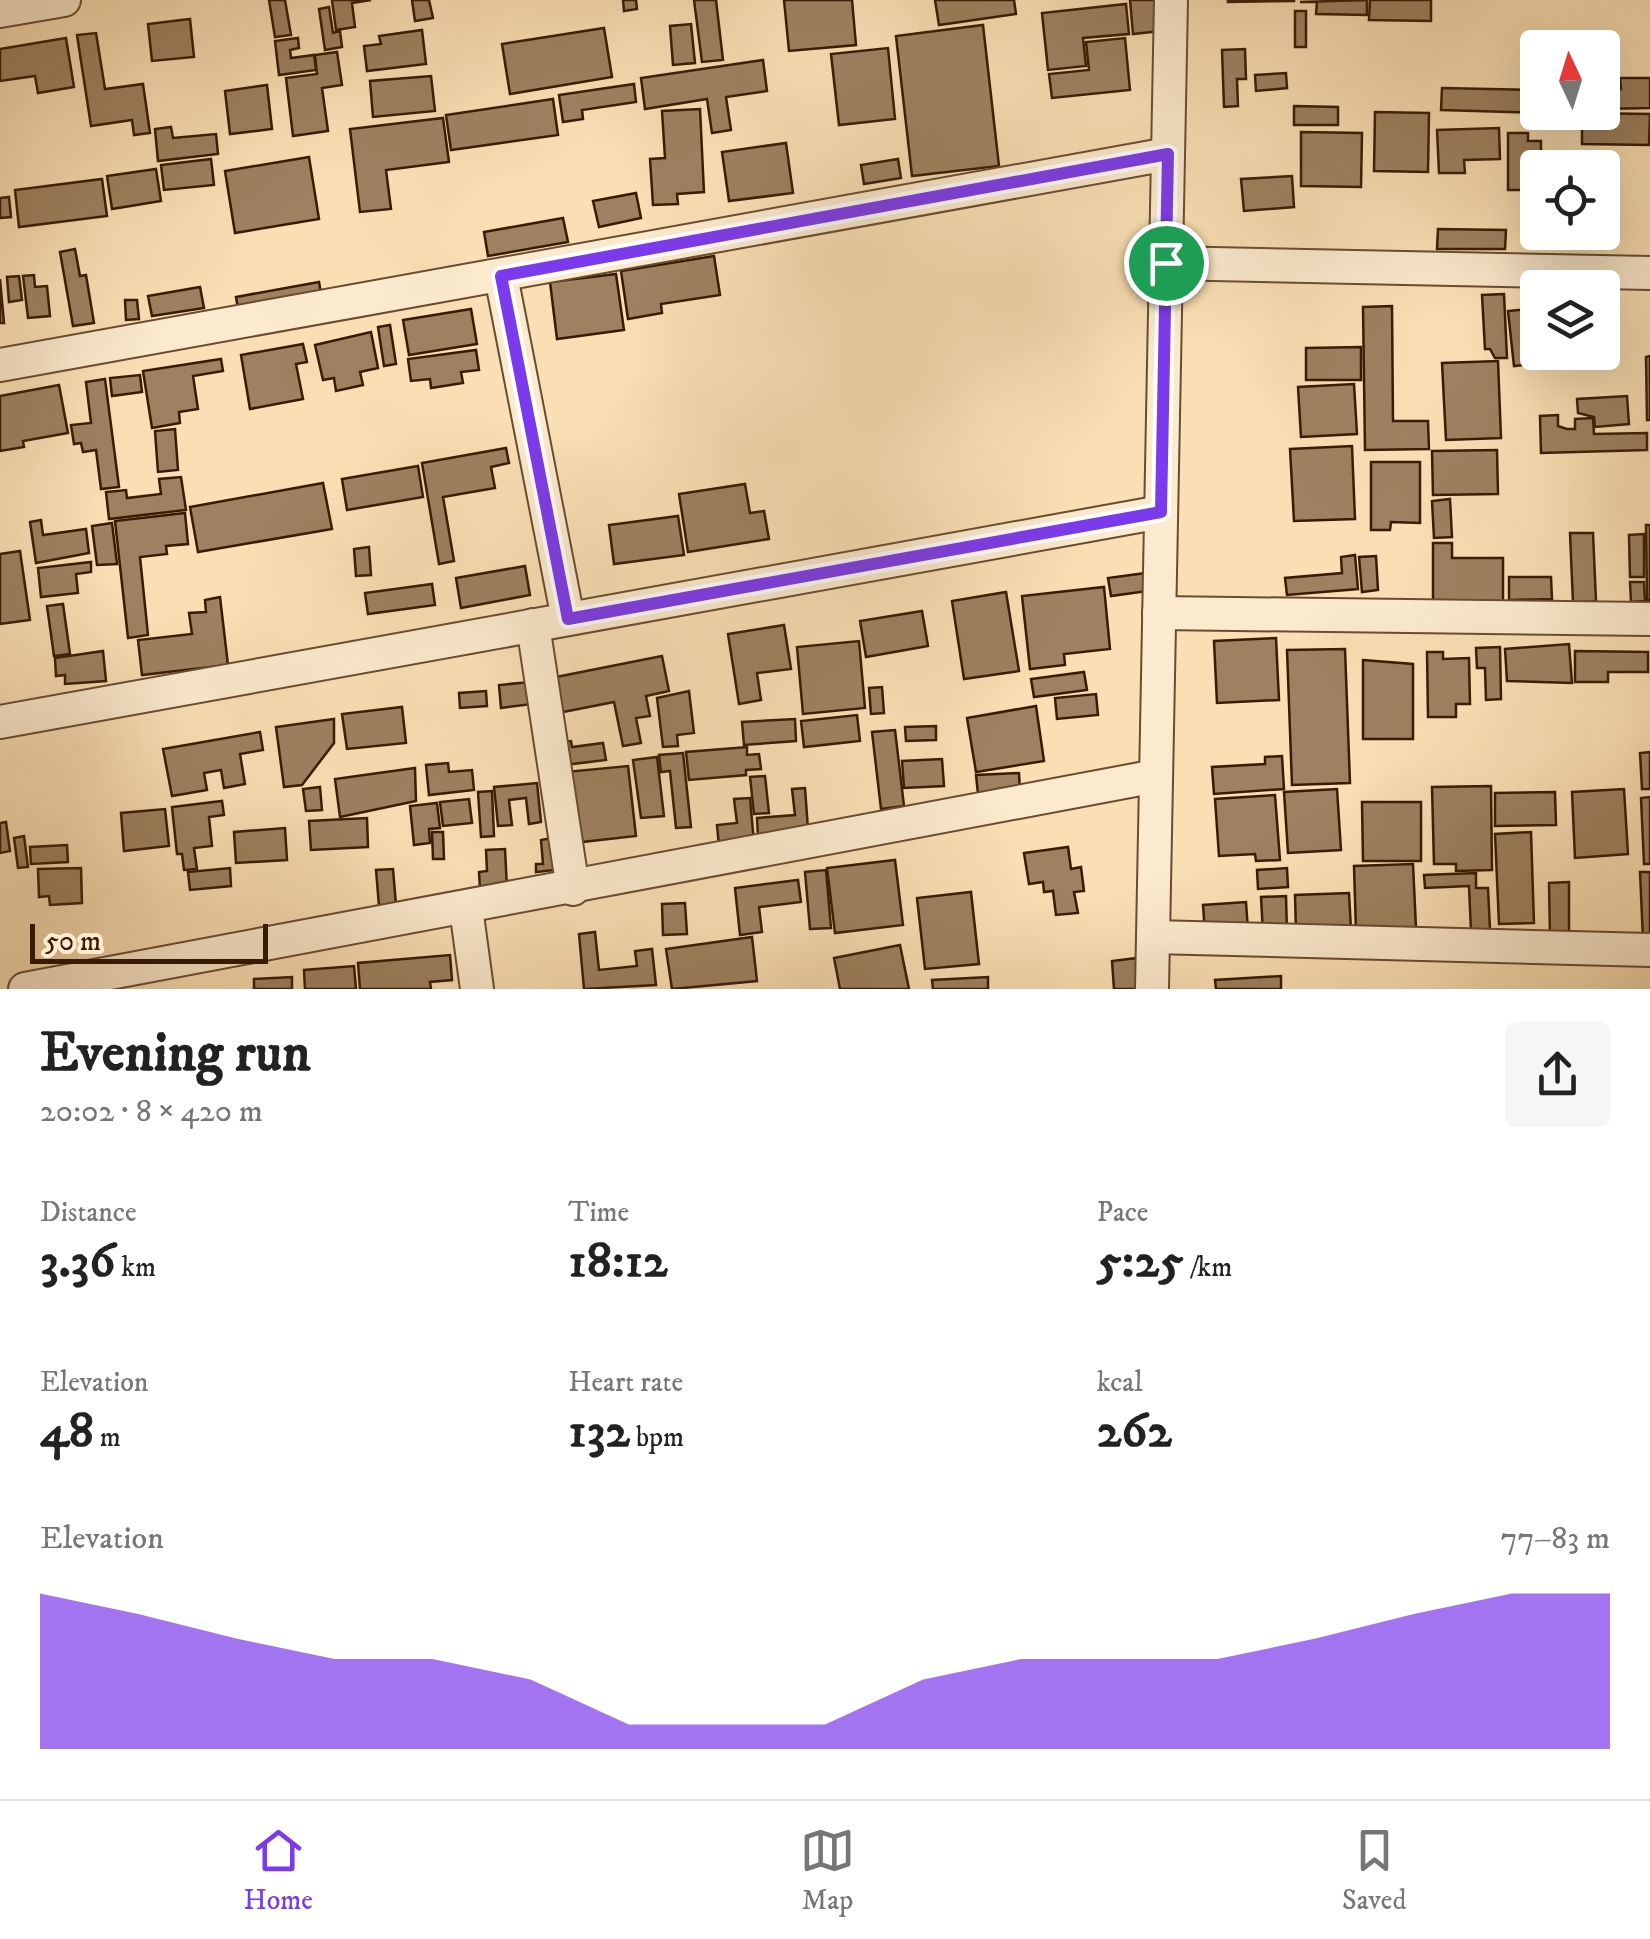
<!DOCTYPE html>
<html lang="en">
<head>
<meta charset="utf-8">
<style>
  :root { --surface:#fff; --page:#f6f6f6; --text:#222; --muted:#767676; --line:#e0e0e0; --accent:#7c3aed }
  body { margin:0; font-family:"IM FELL DW Pica",serif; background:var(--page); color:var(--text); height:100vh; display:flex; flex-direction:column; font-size:38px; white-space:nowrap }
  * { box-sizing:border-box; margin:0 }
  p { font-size:32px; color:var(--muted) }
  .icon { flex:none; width:55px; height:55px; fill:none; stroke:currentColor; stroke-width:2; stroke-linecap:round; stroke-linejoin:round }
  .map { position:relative; height:989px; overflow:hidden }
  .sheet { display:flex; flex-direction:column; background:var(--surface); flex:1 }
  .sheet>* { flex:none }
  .needle { width:65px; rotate:356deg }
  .controls { position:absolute; left:1520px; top:30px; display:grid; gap:20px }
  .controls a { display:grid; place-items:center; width:100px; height:100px; border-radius:10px; background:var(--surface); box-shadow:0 10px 40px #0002; font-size:50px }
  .scale { position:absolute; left:30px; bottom:25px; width:238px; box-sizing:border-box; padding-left:10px; border:5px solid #391b04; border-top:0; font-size:28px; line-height:35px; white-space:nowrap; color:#391b04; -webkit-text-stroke:8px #fceace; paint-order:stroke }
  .pin { position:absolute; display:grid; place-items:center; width:85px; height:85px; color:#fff; margin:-42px; border:5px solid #fff; border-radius:50%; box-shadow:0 2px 10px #0007 }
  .round { display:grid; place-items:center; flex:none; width:105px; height:105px; border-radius:10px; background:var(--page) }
  .headline { display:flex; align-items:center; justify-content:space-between; height:170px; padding:0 40px }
  h1 { font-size:55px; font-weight:800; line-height:75px }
  .figures { display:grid; grid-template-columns:repeat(3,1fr); gap:15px; height:170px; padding:10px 40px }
  .figures div { display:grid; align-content:center }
  .figures b { font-size:50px; font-weight:800 }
  .figures small { font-size:28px; font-weight:400 }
  .figures p { font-size:28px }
  .chart { height:280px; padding:20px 40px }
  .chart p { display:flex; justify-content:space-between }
  .chart svg { width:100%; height:180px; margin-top:10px; fill:var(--accent); opacity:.7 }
  .menu { display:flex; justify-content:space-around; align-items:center; height:140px; border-top:2px solid var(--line); background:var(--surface); font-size:28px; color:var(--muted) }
  .menu a { display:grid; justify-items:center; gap:5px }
  .menu .current { color:var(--accent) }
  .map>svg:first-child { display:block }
  .building { fill:#9d8160; stroke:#391b04; stroke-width:2.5 }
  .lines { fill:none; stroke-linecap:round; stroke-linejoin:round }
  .minor-casing { stroke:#694c30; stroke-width:36 }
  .minor { stroke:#fceace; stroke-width:32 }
  .route-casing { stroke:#fff; stroke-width:20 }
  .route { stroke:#7c3aed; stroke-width:12 }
</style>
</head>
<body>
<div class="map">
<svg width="1650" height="989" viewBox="0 0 1650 989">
  <rect width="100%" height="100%" fill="#fadfb4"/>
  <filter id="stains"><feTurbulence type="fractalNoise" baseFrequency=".002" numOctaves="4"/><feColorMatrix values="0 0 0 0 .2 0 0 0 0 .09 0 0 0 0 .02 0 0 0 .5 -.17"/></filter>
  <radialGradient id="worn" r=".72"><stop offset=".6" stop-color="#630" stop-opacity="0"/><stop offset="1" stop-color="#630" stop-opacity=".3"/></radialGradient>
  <!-- building -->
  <g class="building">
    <path d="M269 0H285L291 35 275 37Z"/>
    <path d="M332 0H371L352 3 355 27 336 30Z"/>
    <path d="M412 0H429L433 18 415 21Z"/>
    <path d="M623 0H636L637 9 624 11Z"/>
    <path d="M694 0H716L723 60 702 62Z"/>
    <path d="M784 0H852L856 45 789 51Z"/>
    <path d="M935 0H1014L1016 14 939 25Z"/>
    <path d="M1130 0H1158L1161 31 1133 34Z"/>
    <path d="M1228 0H1294V1L1228 2Z"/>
    <path d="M1367 0V15L1316 14 1317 2H1300Z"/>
    <path d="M1370 0H1431V21L1369 20Z"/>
    <path d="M1126 4 1129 34 1083 38 1086 66 1048 70 1042 13Z"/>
    <path d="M329 7 333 33 340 31 342 47 325 50 319 9Z"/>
    <rect x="1295" y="11" width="11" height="36"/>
    <path d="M190 19 194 57 152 61 148 24Z"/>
    <path d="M691 24 695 63 673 65 670 26Z"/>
    <path d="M983 25 999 166 912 176 896 36Z"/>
    <path d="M604 28 612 77 510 94 502 44Z"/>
    <path d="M422 30 426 64 367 71 364 46 381 44 379 36Z"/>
    <path d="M96 33 105 89 143 84 150 133 134 135 132 120 91 126 77 35Z"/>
    <path d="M66 38 74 87 38 93 35 76 0 81V49Z"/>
    <path d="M298 38 299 48 290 50 291 58 314 55 316 70 279 75 275 41Z"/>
    <path d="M1125 38 1130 90 1052 98 1049 74 1089 70 1086 42Z"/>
    <path d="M888 48 895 119 839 125 831 54Z"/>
    <path d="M1245 49 1246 79H1237L1238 106 1224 107 1222 50Z"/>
    <path d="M337 52 342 85 322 88 328 131 293 136 286 78 317 74 315 55Z"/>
    <path d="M763 60 767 91 726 97 731 130 712 133 707 99 645 109 641 78Z"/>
    <path d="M1286 73 1287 88 1256 91 1255 75Z"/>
    <path d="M431 76 435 111 373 117 370 81Z"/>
    <path d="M1620 78H1650V108L1602 109V90L1621 89Z"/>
    <path d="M634 84 636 102 582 110 583 119 563 122 559 95Z"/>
    <path d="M267 85 272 129 230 134 225 91Z"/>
    <path d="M1442 88 1538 90V112L1542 113 1441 110Z"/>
    <path d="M553 99 558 135 451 150 446 115Z"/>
    <path d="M1294 106 1338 107V125H1294Z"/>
    <path d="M700 109 704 192 677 194 678 204 653 205 650 159 665 158 662 111Z"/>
    <path d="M1375 112 1429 113 1428 172 1374 171Z"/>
    <path d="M1582 113 1650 114 1649 145 1582 144Z"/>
    <path d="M443 118 449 162 386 170 391 209 360 212 350 129Z"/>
    <path d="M171 127 173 138 216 134 218 154 158 161 155 129Z"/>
    <path d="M1499 128 1500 159 1464 160 1465 173H1439L1437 130Z"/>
    <path d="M1301 132 1362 133 1361 187 1301 186Z"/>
    <path d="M1508 133H1528V141H1541V168L1527 172V190H1508Z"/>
    <path d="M786 143 793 193 729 201 722 152Z"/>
    <path d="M309 157 319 219 235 233 225 171Z"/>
    <path d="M211 159 214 185 164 190 161 165Z"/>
    <path d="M898 159 901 178 864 184 861 165Z"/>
    <path d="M156 169 161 201 112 209 107 176Z"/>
    <path d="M1292 176 1294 207 1244 211 1241 179Z"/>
    <path d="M102 179 107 216 19 227 15 190Z"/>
    <path d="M636 193 641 218 599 227 593 201Z"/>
    <path d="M9 197 11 217 0 218V198Z"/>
    <path d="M563 218 568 242 488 256 484 232Z"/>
    <path d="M1438 229 1506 230 1505 249H1437Z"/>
    <path d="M75 249 80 276 86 275 94 323 73 326 60 252Z"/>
    <path d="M714 256 720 295 661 304 662 313 628 319 621 271Z"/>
    <path d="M616 274 624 330 557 339 550 282Z"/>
    <path d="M34 275 35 287 47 286 50 316 28 318 23 276Z"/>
    <path d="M19 276 22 300 9 302 7 277Z"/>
    <path d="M0 279 4 323H0Z"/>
    <path d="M319 282 322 299 239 315 236 297Z"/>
    <path d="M200 287 204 308 152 316 148 296Z"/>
    <path d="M1504 294 1507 358H1495L1490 349H1485L1482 295Z"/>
    <path d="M125 300H137L139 319 126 320Z"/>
    <path d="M1392 306 1393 421H1428L1429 449 1365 450 1363 307Z"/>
    <path d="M1602 307H1609L1610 329 1602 330Z"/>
    <path d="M1538 308V352H1567L1568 360 1514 366 1508 311Z"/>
    <path d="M471 309 477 344 409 355 403 320Z"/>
    <path d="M390 325 396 364 384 366 378 327Z"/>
    <path d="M371 332 378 368 360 372 363 385 336 391 334 378 323 380 315 345Z"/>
    <path d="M303 344 307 362 296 364 303 399 250 409 241 355Z"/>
    <path d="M1361 347V380H1306V348Z"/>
    <path d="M476 350 479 370 461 372 463 383 431 388 430 379 411 381 408 359Z"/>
    <path d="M1650 356V420H1647L1646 357Z"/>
    <path d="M221 359 223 371 193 376 198 409 179 412 180 423 152 428 143 371Z"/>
    <path d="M1498 361 1501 438 1446 440 1442 363Z"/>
    <path d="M140 375 142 392 112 396 110 378Z"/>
    <path d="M105 379 119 487 101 489 96 450 83 452 81 443 74 444 71 425 91 423 86 382Z"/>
    <path d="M1354 384 1357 434 1301 437 1298 387Z"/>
    <path d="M59 385 68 433 23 441 24 447 0 451V396Z"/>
    <path d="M1627 396 1629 424 1595 427 1594 417 1578 413 1577 399Z"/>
    <path d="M1558 415V426L1567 429H1575V419L1593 418 1594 434 1647 433V450L1541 453 1540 416Z"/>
    <path d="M175 429 178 470 158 472 155 431Z"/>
    <path d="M1352 446 1355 519 1294 521 1290 449Z"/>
    <path d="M506 448 509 463 491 467 495 488 443 497 454 561 439 564 422 463Z"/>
    <path d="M1497 450 1498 494 1433 495 1432 451Z"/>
    <path d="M1371 462H1420V523L1391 522 1390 530H1371Z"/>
    <path d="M418 466 423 497 347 510 342 479Z"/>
    <path d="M181 477 186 510 109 519 106 492 126 490 127 498 161 494 159 479Z"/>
    <path d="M323 483 332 529 198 552 190 507Z"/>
    <path d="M745 484 750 513 764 511 769 539 688 552 679 494Z"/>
    <path d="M1450 499 1452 537 1434 538 1432 501Z"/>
    <path d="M185 513 188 544 166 546 167 554 140 557 148 635 128 638 115 521Z"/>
    <path d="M678 516 684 555 614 564 609 525Z"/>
    <path d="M41 520 43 535 86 529 89 553 36 563 30 522Z"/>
    <path d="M112 523 117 564 97 565 92 526Z"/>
    <path d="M1646 525H1650V600H1647Z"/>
    <path d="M1570 533H1593L1596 601 1573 603Z"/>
    <path d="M1644 534V577H1630L1629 535Z"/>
    <path d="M1433 543H1452V558H1503V602L1433 601Z"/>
    <path d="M369 547 371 575 356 576 354 549Z"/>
    <path d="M20 551 30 620 0 624V554Z"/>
    <path d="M1355 555 1358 589 1287 595 1285 578 1342 573 1341 557Z"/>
    <path d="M1376 556 1378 590 1362 592 1359 557Z"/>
    <path d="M91 562V572L76 574 78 593 41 597 38 568Z"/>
    <path d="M525 566 530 595 461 608 456 578Z"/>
    <path d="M1146 573 1148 591 1111 596 1108 578Z"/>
    <path d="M1509 577H1551L1552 599 1509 600Z"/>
    <path d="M1630 582H1644L1645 601 1631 602Z"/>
    <path d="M432 584 435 605 368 614 365 593Z"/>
    <path d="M1104 587 1110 649 1064 654 1065 665 1030 669 1022 596Z"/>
    <path d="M1006 592 1019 671 964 679 952 601Z"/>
    <path d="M220 597 228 665 142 675 138 640 192 634 189 613 206 612 205 600Z"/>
    <path d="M63 604 70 654 54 656 47 606Z"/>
    <path d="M922 611 928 646 866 657 860 621Z"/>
    <path d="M784 625 791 669 757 673 761 700 739 704 728 634Z"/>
    <path d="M1276 638 1279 700 1217 703 1214 641Z"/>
    <path d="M859 641 865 708 803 714 797 647Z"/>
    <path d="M1569 644 1572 683 1507 681 1505 649Z"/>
    <path d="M1500 647 1501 699 1486 700 1485 668H1477L1476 648Z"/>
    <path d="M1345 649 1350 783 1292 785 1287 650Z"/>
    <path d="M103 651 106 681 65 684V675L56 676 55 658Z"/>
    <path d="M1575 651 1648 652V672H1608V682H1575Z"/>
    <path d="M1427 652H1443V659L1469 658 1470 704H1456V717H1428Z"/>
    <path d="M662 656 669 691 646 696 650 716 636 718 641 743 623 746 614 702 558 713 551 678Z"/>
    <path d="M1363 660 1413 664V739H1363Z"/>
    <path d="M1084 672 1087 690 1034 697 1031 679Z"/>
    <path d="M530 682 532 704 501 708 499 685Z"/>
    <path d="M882 687 884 713 871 714 869 688Z"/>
    <path d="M486 691 487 706 460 708 459 693Z"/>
    <path d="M689 691 694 733 677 735 678 746 663 747 657 698Z"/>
    <path d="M1096 694 1098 715 1057 719 1055 698Z"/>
    <path d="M1036 706 1044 761 976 772 967 718Z"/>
    <path d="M402 707 406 743 347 749 342 714Z"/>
    <path d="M857 715 860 741 804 747 801 721Z"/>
    <path d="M334 719V743L302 785 284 787 276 727Z"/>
    <path d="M795 719 796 741 744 745 742 722Z"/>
    <path d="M936 726V740L906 741 905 727Z"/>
    <path d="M895 730 904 806 881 809 872 732Z"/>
    <path d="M260 732 263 750 240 754 245 784 224 788 221 770 204 773 207 790 172 796 163 749Z"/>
    <path d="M571 741 572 747 603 743 606 760 564 765 560 742Z"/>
    <path d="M747 747V755L759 754 761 769 746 770V775L689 780 686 752Z"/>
    <path d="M1650 752V789H1642L1640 753Z"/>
    <path d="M683 753 691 827 676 828 670 771 661 772 659 755Z"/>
    <path d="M1282 756 1284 789 1214 794 1212 767 1265 764V757Z"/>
    <path d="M657 757 664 816 641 818 633 760Z"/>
    <path d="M942 759 944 786 904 788 902 761Z"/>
    <path d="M448 763 449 772 472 770 474 790 429 795 426 765Z"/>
    <path d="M628 766 636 836 573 843 565 772Z"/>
    <path d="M415 768 416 801 340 817 335 779Z"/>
    <path d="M1019 773 1020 792 978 794 976 775Z"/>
    <path d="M765 776 769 813 754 814 750 777Z"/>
    <path d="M537 783 541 822 529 824 526 798 509 800 512 825 498 826 494 787Z"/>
    <path d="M1491 786 1492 870 1456 871V864H1434L1432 787Z"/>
    <path d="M320 787 322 810 306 811 303 789Z"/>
    <path d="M805 788 809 843 758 837 757 818 795 815 792 789Z"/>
    <path d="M1337 789 1341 850 1288 853 1284 792Z"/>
    <path d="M1624 789 1628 854 1575 858 1572 792Z"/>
    <path d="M492 791 494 836 481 837 478 792Z"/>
    <path d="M1555 792 1556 825 1495 826V793Z"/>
    <path d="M1275 795 1280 860 1256 861 1255 854 1219 856 1215 799Z"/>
    <path d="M1650 797V864H1644L1641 798Z"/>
    <path d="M750 798 754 843 719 846 717 825 737 823 734 799Z"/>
    <path d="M469 799 472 823 443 826 440 802Z"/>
    <path d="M222 801 224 815 209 817 212 846 194 848 197 869 184 870 182 854H177L172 807Z"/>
    <path d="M1362 802H1421V861H1363Z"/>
    <path d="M437 803 440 828 429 829 430 843 414 845 410 806Z"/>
    <path d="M165 809 169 846 124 851 121 813Z"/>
    <path d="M367 818 368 847 311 850 309 821Z"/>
    <path d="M6 822 10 851 0 853V823Z"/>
    <path d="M285 828 287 860 236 863 234 832Z"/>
    <path d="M432 832H443L444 859H433Z"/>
    <path d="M1531 832 1534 923 1499 924 1495 834Z"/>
    <path d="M24 836 28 867 18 868 14 838Z"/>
    <path d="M552 838 555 870 536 872V864H543L541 840Z"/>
    <path d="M67 845 68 862 31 864 30 847Z"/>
    <path d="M1068 847 1071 869 1081 867 1084 891 1074 892 1078 913 1056 915 1053 891 1044 892 1043 882 1029 884 1024 853Z"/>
    <path d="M505 849 507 888 480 889 479 872 487 871 486 850Z"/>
    <path d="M895 860 903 925 835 933 827 868Z"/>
    <path d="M1413 864 1416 928 1356 931 1354 866Z"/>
    <path d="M81 868 82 903 50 905 49 896 39 897 38 869Z"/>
    <path d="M230 868 231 886 190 890 188 872Z"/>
    <path d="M1287 868 1288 887 1258 889 1257 870Z"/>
    <path d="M393 869 396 905 379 906 376 870Z"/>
    <path d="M826 870 831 928 810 929 805 872Z"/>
    <path d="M1640 872H1650V938L1643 939Z"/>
    <path d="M1476 873V888H1488L1490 930 1471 931 1469 886 1425 888 1424 875Z"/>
    <path d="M798 880 801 902 759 907 762 932 740 935 735 888Z"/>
    <path d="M1569 882V937H1550L1549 883Z"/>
    <path d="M971 892 979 964 925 969 917 898Z"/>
    <path d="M1349 893 1351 930 1296 931 1295 895Z"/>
    <path d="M1286 896 1287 933 1263 934 1261 897Z"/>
    <path d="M1246 902 1248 931 1205 934 1203 905Z"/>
    <path d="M685 903 687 934 663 935 662 904Z"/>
    <path d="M595 932 599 970 637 966 635 951 652 949 656 985 584 989 579 934Z"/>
    <path d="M752 937 757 981 672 989 666 949Z"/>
    <path d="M900 945 909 989H840L834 958Z"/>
    <path d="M450 955 452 980 430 982 431 989H360L358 963Z"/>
    <path d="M1137 958 1139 989H1114L1112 961Z"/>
    <path d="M354 966 356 989H305L304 970Z"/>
    <path d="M1281 976V989H1216L1215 980Z"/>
    <path d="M292 977V989H254V979Z"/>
    <path d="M988 977V989H933L932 980Z"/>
  </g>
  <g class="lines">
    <!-- minor casing -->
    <g class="minor-casing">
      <g id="minor">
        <path d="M0 11 64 0"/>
        <path d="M1166 263 1650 273"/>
        <path d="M501 276 568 619"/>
        <path d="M0 365 1168 154"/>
        <path d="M1159 613 1650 619"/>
        <path d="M533 625 573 889"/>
        <path d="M0 722 1161 512"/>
        <path d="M466 908 477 989"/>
        <path d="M1153 937 1650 950"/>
        <path d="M25 989 1156 776"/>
        <path d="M1152 989 1171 0"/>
      </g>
    </g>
    <!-- minor -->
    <use href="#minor" class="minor"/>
  </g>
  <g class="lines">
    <!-- route casing -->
    <g class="route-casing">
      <path id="route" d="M1168 154 1161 512 568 619 501 276Z"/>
    </g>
    <!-- route -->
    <use href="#route" class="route"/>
  </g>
  <rect width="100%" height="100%" filter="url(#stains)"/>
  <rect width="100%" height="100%" fill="url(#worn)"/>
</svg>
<div class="controls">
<a><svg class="needle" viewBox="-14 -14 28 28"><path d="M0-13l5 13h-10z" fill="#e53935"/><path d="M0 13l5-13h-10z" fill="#767676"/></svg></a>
<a><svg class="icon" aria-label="locate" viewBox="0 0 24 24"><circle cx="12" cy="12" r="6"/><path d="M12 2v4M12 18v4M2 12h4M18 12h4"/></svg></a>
<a><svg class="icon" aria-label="layers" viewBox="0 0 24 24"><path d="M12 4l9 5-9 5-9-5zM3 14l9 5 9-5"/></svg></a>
</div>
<div class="scale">50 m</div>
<div class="pin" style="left:1166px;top:263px;background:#1e9e55"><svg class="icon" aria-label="arrive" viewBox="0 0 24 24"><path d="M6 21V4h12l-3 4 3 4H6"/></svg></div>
</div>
<section class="sheet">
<div class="headline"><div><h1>Evening run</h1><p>20:02 · 8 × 420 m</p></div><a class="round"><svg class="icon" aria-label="share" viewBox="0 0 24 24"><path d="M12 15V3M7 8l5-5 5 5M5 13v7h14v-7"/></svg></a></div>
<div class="figures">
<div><p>Distance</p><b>3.36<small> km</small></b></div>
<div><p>Time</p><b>18:12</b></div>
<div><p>Pace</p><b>5:25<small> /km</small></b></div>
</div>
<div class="figures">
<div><p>Elevation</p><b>48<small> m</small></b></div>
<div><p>Heart rate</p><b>132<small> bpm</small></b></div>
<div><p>kcal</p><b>262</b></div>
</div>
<div class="chart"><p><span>Elevation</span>77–83 m</p>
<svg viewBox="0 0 160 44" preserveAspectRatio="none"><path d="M0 44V6L10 11L20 17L30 22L40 22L50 27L60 38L70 38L80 38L90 27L100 22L110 22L120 22L130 17L140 11L150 6L160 6V44z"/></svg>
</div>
</section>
<nav class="menu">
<a class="current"><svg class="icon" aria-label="home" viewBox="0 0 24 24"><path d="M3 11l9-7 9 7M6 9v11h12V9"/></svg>Home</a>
<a><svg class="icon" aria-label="map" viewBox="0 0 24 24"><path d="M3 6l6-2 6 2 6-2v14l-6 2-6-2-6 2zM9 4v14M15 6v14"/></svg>Map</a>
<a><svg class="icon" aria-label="saved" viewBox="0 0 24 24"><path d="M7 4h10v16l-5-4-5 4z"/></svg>Saved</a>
</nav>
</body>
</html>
